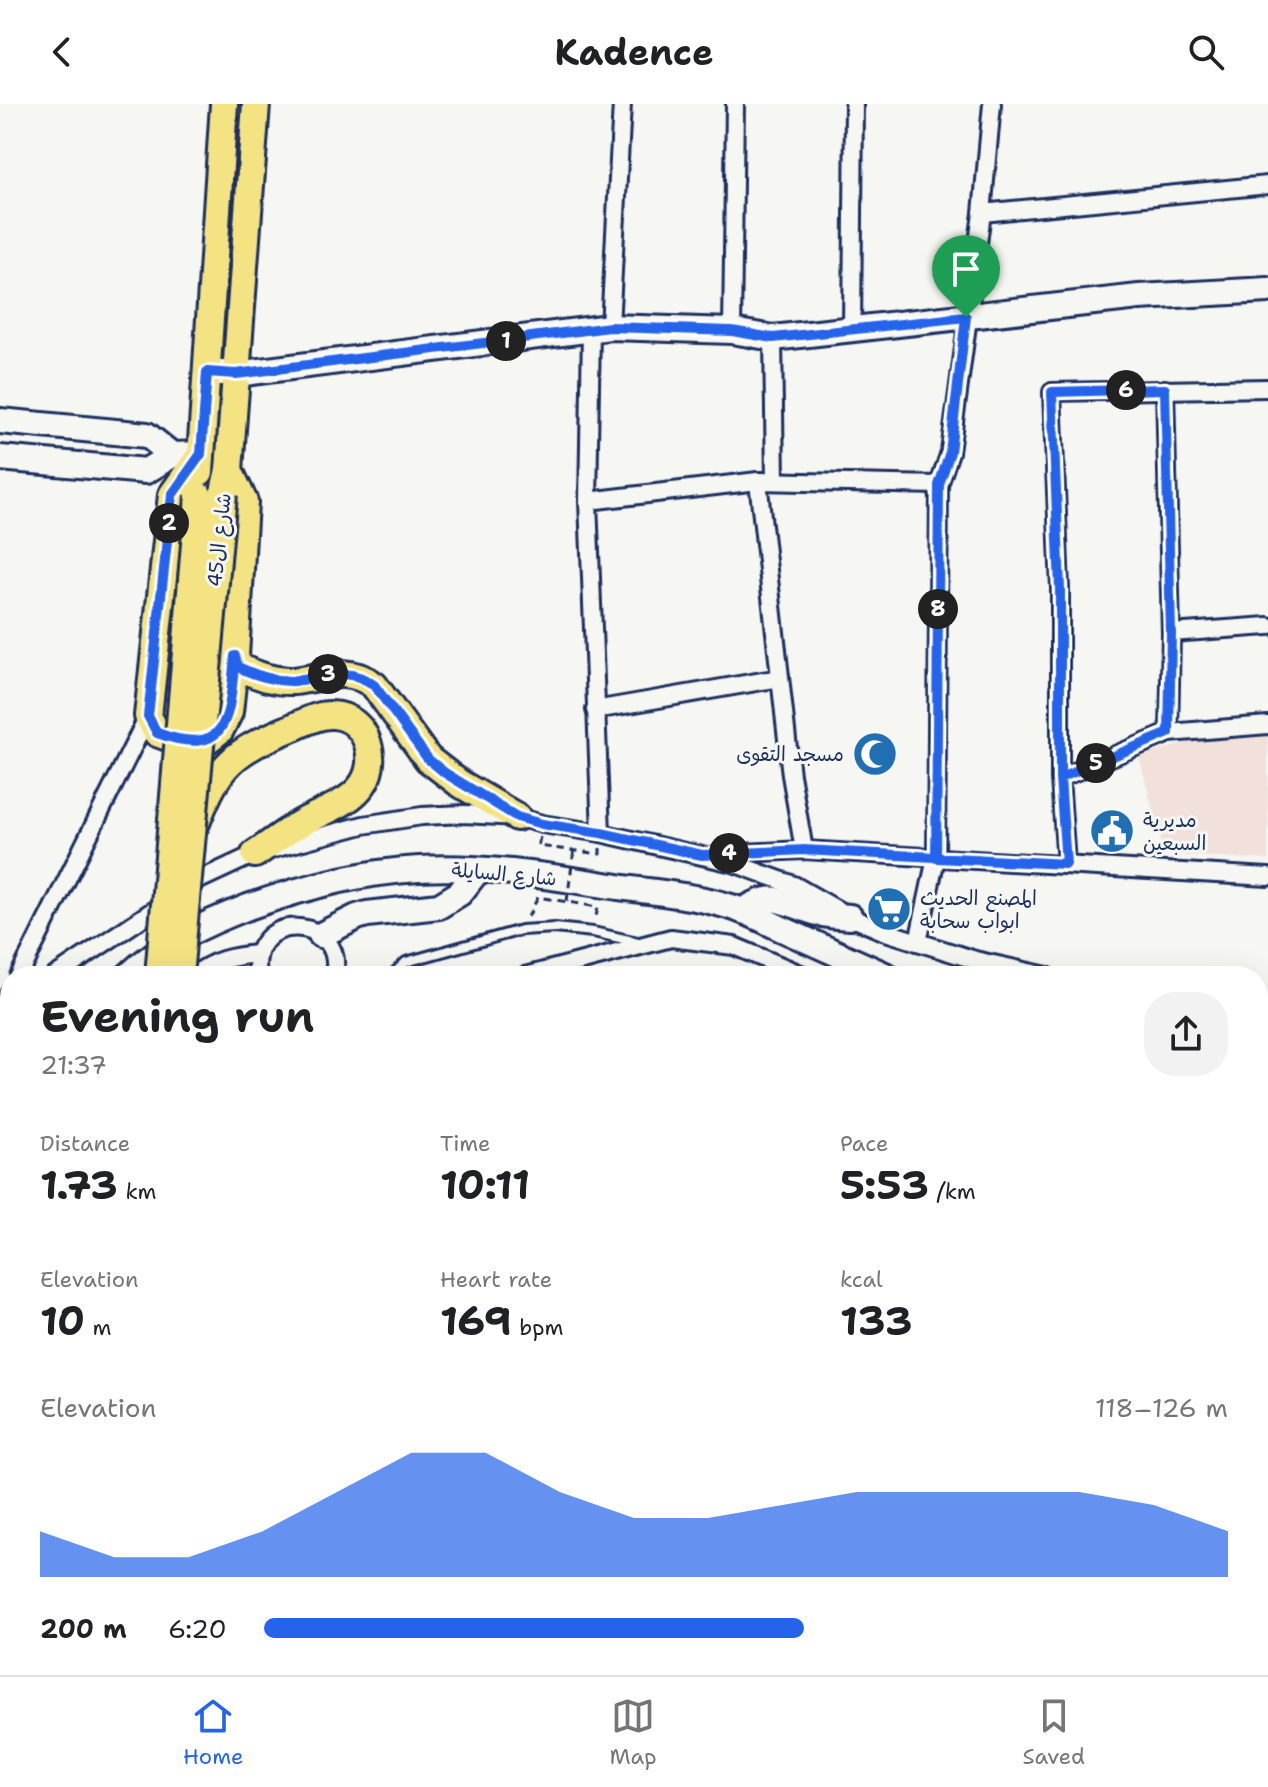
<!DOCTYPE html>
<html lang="en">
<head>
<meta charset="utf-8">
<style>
  :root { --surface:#fff; --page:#f2f2f2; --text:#202124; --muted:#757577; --line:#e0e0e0; --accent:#2563eb }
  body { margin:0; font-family:"Shantell Sans","Playpen Sans Arabic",sans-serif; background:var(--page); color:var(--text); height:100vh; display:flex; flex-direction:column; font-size:30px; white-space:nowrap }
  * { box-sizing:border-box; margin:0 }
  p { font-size:26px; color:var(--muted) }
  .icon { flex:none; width:44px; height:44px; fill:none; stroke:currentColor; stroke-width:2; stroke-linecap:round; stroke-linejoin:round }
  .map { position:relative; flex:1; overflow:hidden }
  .sheet { position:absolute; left:0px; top:862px; width:1268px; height:710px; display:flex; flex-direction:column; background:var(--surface); border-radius:32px 32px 0 0; box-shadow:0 8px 32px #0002 }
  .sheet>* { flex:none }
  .pin { position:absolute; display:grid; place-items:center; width:68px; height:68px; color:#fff; margin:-82px -34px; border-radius:50% 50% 50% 0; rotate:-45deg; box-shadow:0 0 8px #0007 }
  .pin .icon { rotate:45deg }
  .km { position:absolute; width:40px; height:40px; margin:-20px; border-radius:50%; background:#222; color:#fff; font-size:22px; line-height:40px; text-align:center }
  .round { display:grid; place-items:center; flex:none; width:84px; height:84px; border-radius:32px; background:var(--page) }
  .head { display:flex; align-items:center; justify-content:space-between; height:136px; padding:0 40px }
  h1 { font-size:44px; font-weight:700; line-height:60px }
  .stats { display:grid; grid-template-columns:repeat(3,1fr); gap:12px; height:136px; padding:8px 40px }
  .stats div { display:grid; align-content:center }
  .stats b { font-size:40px; font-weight:700 }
  .stats small { font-size:22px; font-weight:400 }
  .stats p { font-size:22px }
  .chart { height:224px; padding:16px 40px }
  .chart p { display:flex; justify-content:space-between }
  .chart svg { width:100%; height:144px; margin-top:8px; fill:var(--accent); opacity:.7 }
  ul { padding:0 40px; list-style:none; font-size:26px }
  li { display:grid; grid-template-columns:128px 96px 1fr; align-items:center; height:60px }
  li i { height:20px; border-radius:10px; background:var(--accent) }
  header { display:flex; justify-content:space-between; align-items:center; height:104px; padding:0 40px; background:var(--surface); font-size:36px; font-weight:700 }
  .dock { display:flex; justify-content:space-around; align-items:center; height:112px; border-top:2px solid var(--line); background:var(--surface); font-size:22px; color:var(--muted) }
  .dock a { display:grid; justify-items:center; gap:4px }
  .dock .on { color:var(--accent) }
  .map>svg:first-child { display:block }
  .built { fill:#f2e1da }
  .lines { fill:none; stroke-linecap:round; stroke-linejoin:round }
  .lane-casing { stroke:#1b2f5e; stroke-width:14 }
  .street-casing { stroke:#1b2f5e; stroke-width:22 }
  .secondary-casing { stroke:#1b2f5e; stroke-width:30 }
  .primary-casing { stroke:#1b2f5e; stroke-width:32 }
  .path { stroke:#1b2f5e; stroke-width:3; stroke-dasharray:8 6; stroke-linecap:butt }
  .lane { stroke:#f6f6f2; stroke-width:8 }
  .street { stroke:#f6f6f2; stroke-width:16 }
  .secondary { stroke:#f6f6f2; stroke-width:24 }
  .primary { stroke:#f4e382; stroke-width:26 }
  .primary-bridge-casing { stroke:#1b2f5e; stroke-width:32; stroke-linecap:butt }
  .path-bridge { stroke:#1b2f5e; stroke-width:3; stroke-dasharray:8 6; stroke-linecap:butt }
  .primary-bridge { stroke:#f4e382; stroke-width:26 }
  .route-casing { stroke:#fff; stroke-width:16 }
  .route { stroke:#2563eb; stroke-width:10 }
  .labels { text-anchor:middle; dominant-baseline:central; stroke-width:6; stroke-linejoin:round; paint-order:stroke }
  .street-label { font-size:20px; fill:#1b2f5e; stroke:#f6f6f2 }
  .poi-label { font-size:20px; fill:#1b2f5e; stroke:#f6f6f2; text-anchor:start }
</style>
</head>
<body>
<header><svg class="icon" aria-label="back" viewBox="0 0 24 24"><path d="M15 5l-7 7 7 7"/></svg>Kadence<svg class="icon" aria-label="search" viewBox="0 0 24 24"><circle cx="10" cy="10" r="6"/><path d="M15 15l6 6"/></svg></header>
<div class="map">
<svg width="1268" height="1571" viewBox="0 0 1268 1571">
  <rect width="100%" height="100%" fill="#f6f6f2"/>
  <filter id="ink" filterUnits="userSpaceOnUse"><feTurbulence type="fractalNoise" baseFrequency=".0125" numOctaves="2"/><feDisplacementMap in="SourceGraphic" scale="16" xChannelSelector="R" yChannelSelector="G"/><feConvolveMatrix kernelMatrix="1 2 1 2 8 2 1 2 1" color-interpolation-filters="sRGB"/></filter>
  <g filter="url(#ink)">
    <!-- built -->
    <path class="built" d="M1268 632V756L1164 750 1139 652 1190 638Z"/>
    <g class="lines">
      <!-- lane casing -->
      <g class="lane-casing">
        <path id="lane" d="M391 872 406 858 521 826 555 824 593 828 638 838"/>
      </g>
      <!-- street casing -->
      <g class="street-casing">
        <g id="street">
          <path d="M982 109 1268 81"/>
          <path d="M610 223 622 0"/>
          <path d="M852 226 854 0"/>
          <path d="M591 227 588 397 601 729"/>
          <path d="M732 227 735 0"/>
          <path d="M773 234 775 377"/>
          <path d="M1165 285 1171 529 1169 629"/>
          <path d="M758 377 791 671 804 746"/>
          <path d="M588 397 758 377 939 381"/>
          <path d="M1171 529 1268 522"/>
          <path d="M595 606 780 574"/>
          <path d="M1060 674 1169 629 1268 621"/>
          <path d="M719 750 804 746 1268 773"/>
          <path d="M1066 760 1060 674V485L1052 288 1268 284"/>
          <path d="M918 838 936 754 939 381 950 348 982 109 992 0"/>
          <path d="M19 872 148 612"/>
          <path d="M55 872 199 776 255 750 363 721 422 712 464 710 517 713 542 720 601 729 733 759 794 781 850 813 883 827 975 856 1047 872"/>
          <path d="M193 872C213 856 233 852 258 850"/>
          <path d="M258 872C247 805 347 810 334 872"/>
          <path d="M525 872 671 834 734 842 805 872"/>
          <path d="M0 909 10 889"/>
          <path d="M1258 915 1268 916"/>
          <path d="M1265 962 1268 949"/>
          <path d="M1258 1064 1268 1068"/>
          <path d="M0 1126 10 1103"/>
          <path d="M1258 1144H1268"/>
          <path d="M0 1211 10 1209"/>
          <path d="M1258 1241H1268"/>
          <path d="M1258 1324H1268"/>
          <path d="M1258 1482 1268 1490"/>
          <path d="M714 1562 728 1571"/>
          <path d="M746 1562 760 1571"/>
          <path d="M932 1562 979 1571"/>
          <path d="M285 1571V1562"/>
          <path d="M427 1571 428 1562"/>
          <path d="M696 1571V1562"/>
          <path d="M880 1571 882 1562"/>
          <path d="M1016 1571 1018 1562"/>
          <path d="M1150 1571 1153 1562"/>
          <path d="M1263 1571 1268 1567"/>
        </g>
      </g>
      <!-- secondary casing -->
      <g class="secondary-casing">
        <g id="secondary">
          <path d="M207 268 236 270 610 223 732 227 773 234 1139 193 1268 186"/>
          <path d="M0 317 147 331 172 351"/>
          <path d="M0 354 146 367 172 351 201 350"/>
          <path d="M743 807C771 787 781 797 811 807 823 812 837 812 850 813"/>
          <path d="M321 831 357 813 367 810 439 802 460 789 478 766"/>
          <path d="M128 872C163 839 204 820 248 803 304 783 360 768 419 765 485 761 554 773 618 783 659 789 704 792 743 807 757 812 769 819 782 825 817 841 852 856 887 872"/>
          <path d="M0 943 10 939"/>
          <path d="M1258 998 1268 1002"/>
          <path d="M0 1039 10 1022"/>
        </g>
      </g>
      <!-- primary casing -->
      <g class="primary-casing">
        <g id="primary">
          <path d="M201 350 172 391 148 612 157 629 181 638 206 637 220 626 229 608 235 552 244 398 229 366"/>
          <path d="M200 368 224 0"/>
          <path d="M225 383 229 366 256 0"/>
          <path d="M235 552 238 563C256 571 274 578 294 577 324 574 347 561 374 581L428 655 459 679 517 713"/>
          <path d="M196 719C219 659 233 648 291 624 303 619 318 610 332 611 368 612 382 660 359 685 345 701 319 709 301 719 285 728 270 740 255 750"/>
          <path d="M121 1562 122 1571"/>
          <path d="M84 1571 85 1562"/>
        </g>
      </g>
      <!-- path -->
      <g class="path">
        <path d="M540 733 538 742 600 750V744"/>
        <path d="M528 813 538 793 598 803 595 817"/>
      </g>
      <!-- lane -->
      <use href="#lane" class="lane"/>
      <!-- street -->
      <use href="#street" class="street"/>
      <!-- secondary -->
      <use href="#secondary" class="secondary"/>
      <!-- primary -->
      <use href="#primary" class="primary"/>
      <!-- primary-bridge casing -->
      <g class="primary-bridge-casing">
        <g id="primary-bridge">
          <path d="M159 872 199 392"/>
          <path d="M179 872 223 390"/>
        </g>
      </g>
      <!-- path-bridge -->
      <path class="path-bridge" d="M567 797 574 746"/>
      <!-- primary-bridge -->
      <use href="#primary-bridge" class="primary-bridge"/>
    </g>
  </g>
  <g class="lines" filter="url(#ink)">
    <!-- route casing -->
    <g class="route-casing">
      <path id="route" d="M966 213 773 234 732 227 610 223 236 270 207 268 201 350 172 391 148 612 157 629C232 656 229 609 235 552L238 563C255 571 274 578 294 577 324 574 347 561 374 581L428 655 445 669 517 713 542 720 601 729 702 751 804 746 1066 760 1060 674 1169 629 1171 529 1165 285 1052 288 1060 485V674L1066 760 936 754 939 381 950 348 966 213"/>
    </g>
    <!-- route -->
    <use href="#route" class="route"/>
  </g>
  <!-- icons -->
  <defs>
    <g id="mosque-disc" transform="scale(2.3)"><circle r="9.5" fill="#1f6fb2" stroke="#f6f6f2"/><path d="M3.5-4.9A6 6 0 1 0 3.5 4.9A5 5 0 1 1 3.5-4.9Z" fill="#fff"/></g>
    <g id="civic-disc" transform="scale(2.3)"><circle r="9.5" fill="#1f6fb2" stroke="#f6f6f2"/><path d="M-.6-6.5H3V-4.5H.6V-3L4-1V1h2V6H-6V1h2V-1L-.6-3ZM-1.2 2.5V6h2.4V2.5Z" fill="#fff"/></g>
    <g id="supermarket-disc" transform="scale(2.3)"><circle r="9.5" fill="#1f6fb2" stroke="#f6f6f2"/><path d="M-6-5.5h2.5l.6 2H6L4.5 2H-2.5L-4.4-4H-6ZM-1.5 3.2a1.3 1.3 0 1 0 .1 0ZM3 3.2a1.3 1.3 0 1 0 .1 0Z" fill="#fff"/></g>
  </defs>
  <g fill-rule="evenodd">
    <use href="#mosque-disc" x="875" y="650"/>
    <use href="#civic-disc" x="1112" y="727"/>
    <use href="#supermarket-disc" x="889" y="805"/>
  </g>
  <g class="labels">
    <!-- street labels -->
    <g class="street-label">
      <text transform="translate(219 436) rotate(-84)">شارع ال45</text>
      <text transform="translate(504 770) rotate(5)">شارع السايلة</text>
    </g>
    <!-- poi labels -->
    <g class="poi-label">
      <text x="844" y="650" text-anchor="end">مسجد التقوى</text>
      <text x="1143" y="716">مديرية<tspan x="1143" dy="23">السبعين</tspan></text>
      <text x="920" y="794">المصنع الحديث<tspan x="920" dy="23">ابواب سحابة</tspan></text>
    </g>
  </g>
</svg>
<div class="pin" style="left:966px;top:213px;background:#1e9e55"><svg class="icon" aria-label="arrive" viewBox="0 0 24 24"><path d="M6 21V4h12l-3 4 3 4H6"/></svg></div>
<b class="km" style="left:506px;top:237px">1</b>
<b class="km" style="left:169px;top:419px">2</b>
<b class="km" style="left:328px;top:570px">3</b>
<b class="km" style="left:729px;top:749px">4</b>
<b class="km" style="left:1096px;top:659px">5</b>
<b class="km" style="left:1126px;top:286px">6</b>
<b class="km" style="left:938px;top:505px">8</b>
<section class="sheet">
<div class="head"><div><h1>Evening run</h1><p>21:37</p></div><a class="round"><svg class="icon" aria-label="share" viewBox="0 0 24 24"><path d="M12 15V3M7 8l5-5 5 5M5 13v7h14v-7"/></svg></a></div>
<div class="stats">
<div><p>Distance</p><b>1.73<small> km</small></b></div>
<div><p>Time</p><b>10:11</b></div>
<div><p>Pace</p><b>5:53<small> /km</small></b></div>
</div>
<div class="stats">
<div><p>Elevation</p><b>10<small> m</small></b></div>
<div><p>Heart rate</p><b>169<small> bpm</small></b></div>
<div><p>kcal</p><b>133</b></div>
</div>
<div class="chart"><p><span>Elevation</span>118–126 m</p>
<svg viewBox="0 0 160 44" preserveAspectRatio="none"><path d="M0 44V30L10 38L20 38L30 30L40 18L50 6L60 6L70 18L80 26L90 26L100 22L110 18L120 18L130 18L140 18L150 22L160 30V44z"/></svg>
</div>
<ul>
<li><b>200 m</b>6:20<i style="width:56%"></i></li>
</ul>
</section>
</div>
<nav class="dock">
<a class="on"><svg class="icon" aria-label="home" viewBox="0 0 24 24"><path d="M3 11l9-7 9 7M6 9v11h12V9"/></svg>Home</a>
<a><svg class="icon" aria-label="map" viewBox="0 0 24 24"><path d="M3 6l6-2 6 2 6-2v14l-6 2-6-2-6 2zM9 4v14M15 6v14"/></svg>Map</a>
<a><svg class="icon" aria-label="saved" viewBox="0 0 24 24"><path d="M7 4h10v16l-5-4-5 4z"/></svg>Saved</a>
</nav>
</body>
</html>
